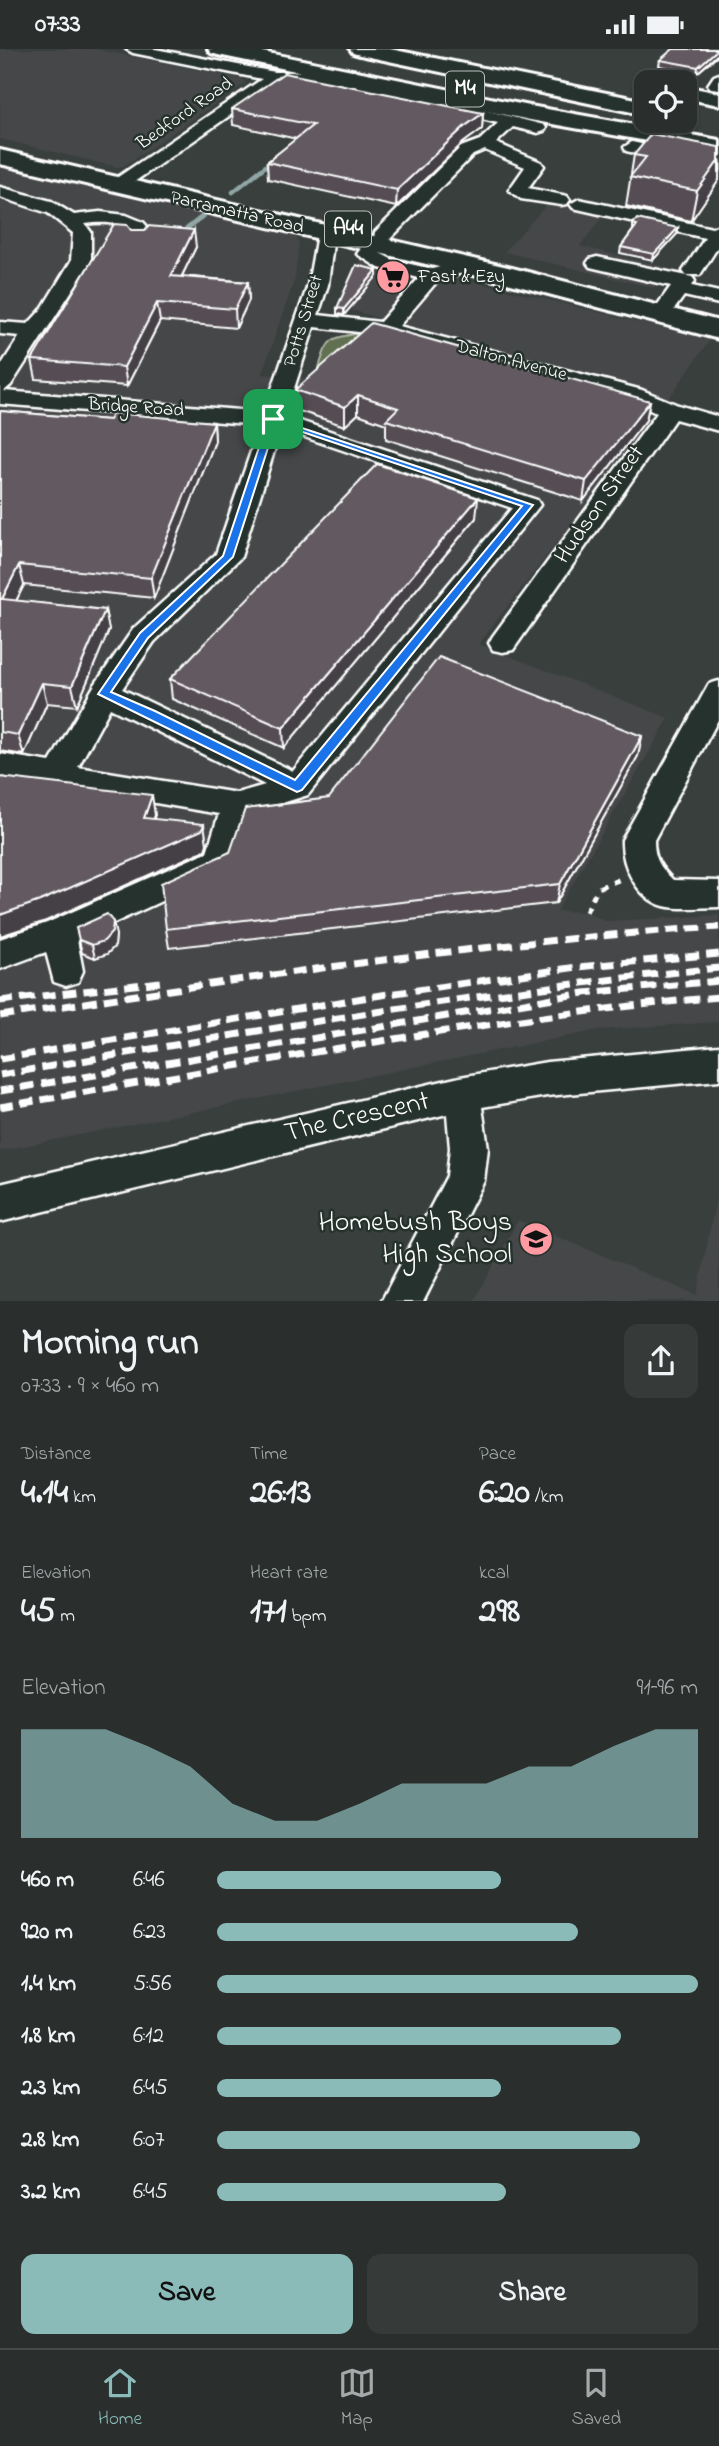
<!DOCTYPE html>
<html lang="en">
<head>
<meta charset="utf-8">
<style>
  :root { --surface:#2a2f2e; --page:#363b3a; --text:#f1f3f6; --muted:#a5a9aa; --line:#464a4a; --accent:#8bbbb9 }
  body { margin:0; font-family:"Indie Flower",sans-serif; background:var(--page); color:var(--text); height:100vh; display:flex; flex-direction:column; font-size:26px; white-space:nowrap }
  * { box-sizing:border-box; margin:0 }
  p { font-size:23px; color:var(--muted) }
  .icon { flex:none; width:38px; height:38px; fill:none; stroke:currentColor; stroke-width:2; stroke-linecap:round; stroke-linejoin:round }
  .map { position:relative; height:1252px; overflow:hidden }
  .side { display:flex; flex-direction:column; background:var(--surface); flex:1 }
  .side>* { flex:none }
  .fabs { position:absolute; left:634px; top:21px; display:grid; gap:14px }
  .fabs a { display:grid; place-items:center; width:63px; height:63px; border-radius:14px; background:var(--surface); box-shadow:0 2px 5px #0004,0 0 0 2px var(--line); font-size:35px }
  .pin { position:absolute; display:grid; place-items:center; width:60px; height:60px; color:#fff; margin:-30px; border-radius:14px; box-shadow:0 4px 10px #0006 }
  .round { display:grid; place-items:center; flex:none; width:74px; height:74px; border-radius:14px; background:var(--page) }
  .overview { display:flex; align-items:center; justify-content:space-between; height:119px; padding:0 21px }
  h1 { font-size:38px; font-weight:700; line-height:52px }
  .figures { display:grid; grid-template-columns:repeat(3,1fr); gap:10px; height:119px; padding:7px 21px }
  .figures div { display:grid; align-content:center }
  .figures b { font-size:35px; font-weight:700 }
  .figures small { font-size:19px; font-weight:400 }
  .figures p { font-size:19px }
  .chart { height:196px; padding:14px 21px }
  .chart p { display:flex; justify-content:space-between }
  .chart svg { width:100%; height:126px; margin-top:7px; fill:var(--accent); opacity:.7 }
  .primary-button { display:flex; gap:14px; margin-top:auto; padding:14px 21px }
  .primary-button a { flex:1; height:80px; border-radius:14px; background:var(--accent); color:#111; font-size:28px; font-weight:700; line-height:80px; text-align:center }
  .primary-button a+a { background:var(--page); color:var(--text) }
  ul { padding:0 21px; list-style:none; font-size:23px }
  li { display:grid; grid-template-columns:112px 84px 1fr; align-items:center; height:52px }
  li i { height:18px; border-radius:9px; background:var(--accent) }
  .status { display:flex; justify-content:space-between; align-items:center; height:49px; padding:0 35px; background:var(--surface); direction:ltr }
  .status svg { height:19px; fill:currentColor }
  .menu { display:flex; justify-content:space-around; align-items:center; height:98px; border-top:2px solid var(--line); background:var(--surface); font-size:19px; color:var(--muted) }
  .menu a { display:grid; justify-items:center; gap:4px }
  .menu .on { color:var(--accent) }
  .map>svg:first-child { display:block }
  .built { fill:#454748 }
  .green { fill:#616f51; stroke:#b0b7a8; stroke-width:2 }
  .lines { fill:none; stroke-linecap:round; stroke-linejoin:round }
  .stream { stroke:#91a7a6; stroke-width:4.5 }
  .minor-casing { stroke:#fff; stroke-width:5 }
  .highway-casing { stroke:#fff; stroke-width:6 }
  .path { stroke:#fff; stroke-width:5; stroke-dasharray:7 7; stroke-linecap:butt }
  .minor { fill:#26332d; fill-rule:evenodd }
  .highway { fill:#26332d; fill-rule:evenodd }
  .rail { stroke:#fff; stroke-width:7; stroke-dasharray:14 7; stroke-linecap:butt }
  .wall { fill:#544d53; stroke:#fff; stroke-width:2 }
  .shaded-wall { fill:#453f44; stroke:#fff; stroke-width:2 }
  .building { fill:#625a61; stroke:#fff; stroke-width:2 }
  .route { fill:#1a73e8; stroke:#fff; stroke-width:2; fill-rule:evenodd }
  .labels { text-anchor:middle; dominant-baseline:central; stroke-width:5; stroke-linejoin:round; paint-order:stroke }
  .far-street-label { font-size:19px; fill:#fff; stroke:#26332d }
  .far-poi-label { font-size:19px; fill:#fff; stroke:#26332d; text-anchor:start }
  .shield { fill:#26332d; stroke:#bec2c0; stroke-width:2 }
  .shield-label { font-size:21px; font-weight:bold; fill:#fff }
  .street-label { font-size:23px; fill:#fff; stroke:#26332d }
  .near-street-label { font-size:28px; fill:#fff; stroke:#26332d }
  .near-poi-label { font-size:28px; fill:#fff; stroke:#26332d; text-anchor:end }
</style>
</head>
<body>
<div class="status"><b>07:33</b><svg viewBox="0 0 49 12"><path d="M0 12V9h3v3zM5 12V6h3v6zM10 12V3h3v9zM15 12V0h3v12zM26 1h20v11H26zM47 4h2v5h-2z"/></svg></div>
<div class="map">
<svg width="719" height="1253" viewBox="0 0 719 1253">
  <rect width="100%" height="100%" fill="#383f3d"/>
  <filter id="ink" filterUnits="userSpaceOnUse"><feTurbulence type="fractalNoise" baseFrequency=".0143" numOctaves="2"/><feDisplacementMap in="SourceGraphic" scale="14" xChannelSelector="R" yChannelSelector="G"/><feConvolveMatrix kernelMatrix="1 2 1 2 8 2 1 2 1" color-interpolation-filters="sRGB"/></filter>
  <g filter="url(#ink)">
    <!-- built -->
    <g class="built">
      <path d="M0 0H96L242 30 246 34 124 117 116 118 0 90Z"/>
      <path d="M0 117 295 187 299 193 295 230 262 325 321 331 365 284 653 369 479 595 669 669 557 862 586 863 606 872 719 866V973L599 981 0 1102Z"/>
      <path d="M549 153 605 165 580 197 667 218 654 239 504 203Z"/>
      <path d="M364 205 710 291 666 353 340 258Z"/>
      <path d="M719 1134V1252H474L518 1171 697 1246Z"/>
    </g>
    <!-- green -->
    <path class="green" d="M365 284 315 330C329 292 322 288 365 284Z"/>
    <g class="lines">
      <!-- stream -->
      <g class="stream">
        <path d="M233 143 273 111"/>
        <path d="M179 186 204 166"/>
      </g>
      <!-- minor casing -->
      <g class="minor-casing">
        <g id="minor">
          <path d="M126 0H155L275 23H307L412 43 544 76 546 79 544 82 538 84 513 78 496 94 541 113 544 117 528 139 567 147 570 151 567 155 561 156 521 150 509 141 525 118 485 101 473 106 389 191 382 193 383 195 378 203 393 211 432 220 468 211 478 217 475 221 439 230 399 277 642 341 678 356 719 368V382L675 370 513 601 503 603 493 601 489 594 493 587 657 364 626 351 484 311 385 286 314 278 285 367 537 451 540 456 308 746 250 764 231 820 77 891 83 922 78 933 66 937 54 933 46 903 0 920V890L47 874 207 803 219 765 0 727V705L50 713 94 637 134 579 216 505 260 376 0 355V318L20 287 0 285V273L28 275 41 261 71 212 73 184 48 164 0 148V138L51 152 74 166 100 163 126 166 143 173 153 184 147 196H133L131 192 134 185C120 172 103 173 85 175L91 183V212L11 336 4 342 264 363 308 236 318 180 334 170 343 176 334 186 328 236 318 266 380 273 419 229 379 219 357 205 367 191 374 189 375 183 461 98 480 91 498 74C427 57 352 33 278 33L124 140 118 141 109 136 112 132 262 30 133 4ZM281 380 512 459 293 722 122 640 154 593 241 508ZM110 659 265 736 237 744 78 718Z"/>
          <path d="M719 25V40L711 39 708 36 714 27Z"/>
          <path d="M632 93 719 112V122L626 102 624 98Z"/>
          <path d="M579 150 712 179 719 176V196L700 226H686L683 222 705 189 573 159 570 155Z"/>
          <path d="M597 208 692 228 695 232 692 237 719 243V255L684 247 668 269H654L651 265 671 237 590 218 587 214 590 210Z"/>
          <path d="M719 632V669L654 791C654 810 660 818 673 831L719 832V858C702 858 680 861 664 857 637 850 621 816 622 791L709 635Z"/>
          <path d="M719 997V1031L547 1047 482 1058 488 1099 484 1132 423 1253H381L447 1127 450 1099 447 1065 0 1173V1135L460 1028 547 1013Z"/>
        </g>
      </g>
      <!-- highway casing -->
      <g class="highway-casing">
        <g id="highway">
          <path d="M208 0H248L530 57 719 91V105L530 71 218 6 211 4Z"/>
          <path d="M350 0H390L646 52V66L360 6 353 4Z"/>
          <path d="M684 37 719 44V56L684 49Z"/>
          <path d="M0 101 512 219 719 272V290L507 234 0 115Z"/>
        </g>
      </g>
      <!-- path -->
      <path class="path" d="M586 863 598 839 621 830"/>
      <!-- minor -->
      <use href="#minor" class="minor"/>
      <!-- highway -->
      <use href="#highway" class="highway"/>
      <!-- rail -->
      <g class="rail">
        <path d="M0 952 160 933"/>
        <path d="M0 967C239 930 477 893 719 878"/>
        <path d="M0 1010 375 947 577 918 719 905"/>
        <path d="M0 1026C239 985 477 942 719 919"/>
        <path d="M0 1042 584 944 719 932"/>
        <path d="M0 1058C239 1017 477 970 719 948"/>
      </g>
    </g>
    <!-- wall -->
    <g class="wall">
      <path d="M719 0V6L697 24 659 17 660 11Z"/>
      <path d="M232 60 483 64 482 80 463 94 396 158 268 130 267 113 297 90 233 76Z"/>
      <path d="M719 98V131L691 172 626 157 634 106Z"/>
      <path d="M633 175 678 179 677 185 653 211 620 204 621 198 633 181Z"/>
      <path d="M131 181 196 198 182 227 248 233 249 251 236 279 160 272 127 337 36 330 32 311Z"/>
      <path d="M377 221V227L344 266 337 265V259Z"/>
      <path d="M295 341 650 352 646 371 583 452 386 390V375L358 365 345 377 296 361Z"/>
      <path d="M0 362 109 371 214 373 215 392 154 549 24 536 16 552 105 561 109 581 77 657 47 654 24 706 0 702V704Z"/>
      <path d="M476 469 284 699 172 650 170 630Z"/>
      <path d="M642 687 638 707 556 854 169 899 166 880 230 803Z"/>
      <path d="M116 886 115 897 107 905 95 909 82 904 79 891Z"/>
    </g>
    <!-- shaded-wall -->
    <g class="shaded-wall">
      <path d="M718 0V5L697 24 698 18Z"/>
      <path d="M483 64 482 80 463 94 396 158 397 141 464 78Z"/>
      <path d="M719 111V131L691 172 697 142Z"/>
      <path d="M678 179 677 185 653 211 654 205Z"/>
      <path d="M194 181 196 198 173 245 171 227Z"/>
      <path d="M377 221V227L344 266V260Z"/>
      <path d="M248 233 249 251 236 279 235 260Z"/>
      <path d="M157 254 160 272 127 337 124 318Z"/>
      <path d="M358 346V365L345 377V358Z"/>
      <path d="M650 352 646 371 583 452 586 432Z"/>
      <path d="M214 373 215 392 154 549 151 529Z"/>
      <path d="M478 449 476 469 284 699 283 679Z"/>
      <path d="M19 516 24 536 7 570 2 550Z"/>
      <path d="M105 561 109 581 77 657 72 637Z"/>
      <path d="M42 634 47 654 24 706 18 686Z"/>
      <path d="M642 687 638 707 556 854 560 835Z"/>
      <path d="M152 746 155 766 147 789 144 769Z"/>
      <path d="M204 775 207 795 205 801 46 872 0 887V866Z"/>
      <path d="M113 873 116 886 115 897 107 905 95 909 92 896Z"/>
    </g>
    <!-- building -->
    <g class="building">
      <path d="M673 0H718L698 18 660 11Z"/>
      <path d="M284 24 483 64 464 78 397 141 267 113 313 76 232 60Z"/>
      <path d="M651 85 719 98V111L697 142 630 128 646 108 634 106Z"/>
      <path d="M637 170 678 179 654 205 621 198 637 176 633 175Z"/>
      <path d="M114 175 127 176 131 181H145L148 177 194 181 171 227 248 233 235 260 157 254 124 318 32 311Z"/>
      <path d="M356 216 377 221 344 260 337 259Z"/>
      <path d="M371 274 650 352 586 432 386 371 398 359 358 346 345 358 295 341Z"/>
      <path d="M0 362 109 371 113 364 214 373 151 529 19 516 2 550 105 561 72 637 42 634 18 686 0 683Z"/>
      <path d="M377 415 478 449 283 679 170 630Z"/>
      <path d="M439 608 642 687 560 835 166 880 161 834 230 803 245 760 329 749Z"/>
      <path d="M0 728 152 746 144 769 204 775 202 781 40 852 0 866Z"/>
      <path d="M107 865 113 873 112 883 104 892 92 896 79 891 76 879Z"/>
    </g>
  </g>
  <!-- route -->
  <path class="route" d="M269 368 533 456 302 741 297 743 98 645 140 584 223 507ZM276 374 522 457 295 731 155 662 111 643 148 589 233 508Z"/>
  <!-- icons -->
  <defs>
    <g id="supermarket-disc" transform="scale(1.75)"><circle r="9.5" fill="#ff9aa2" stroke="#26332d"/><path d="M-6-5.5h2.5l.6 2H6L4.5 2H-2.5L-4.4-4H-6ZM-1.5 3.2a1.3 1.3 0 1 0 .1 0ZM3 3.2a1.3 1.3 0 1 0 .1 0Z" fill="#111"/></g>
    <g id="school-disc" transform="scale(1.75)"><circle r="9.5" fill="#ff9aa2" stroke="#26332d"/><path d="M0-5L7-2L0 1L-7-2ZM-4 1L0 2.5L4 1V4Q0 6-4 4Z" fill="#111"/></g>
  </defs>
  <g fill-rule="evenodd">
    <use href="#supermarket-disc" x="393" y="228"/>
    <use href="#school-disc" x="536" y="1190"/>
  </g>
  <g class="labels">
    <!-- far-street labels -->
    <g class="far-street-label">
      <text transform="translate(185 65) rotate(-35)">Bedford Road</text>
      <text transform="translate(237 164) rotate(13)">Parramatta Road</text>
      <text transform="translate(304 272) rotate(-73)">Potts Street</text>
      <text transform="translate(511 312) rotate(15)">Dalton Avenue</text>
      <text transform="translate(136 359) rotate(4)">Bridge Road</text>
    </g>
    <!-- far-poi labels -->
    <g class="far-poi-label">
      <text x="418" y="228">Fast &amp; Ezy</text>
    </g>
    <!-- shield labels -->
    <g class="shield">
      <rect x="446" y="22.5" width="38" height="35" rx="5"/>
      <rect x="325" y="162.5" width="46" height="35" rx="5"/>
    </g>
    <g class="shield-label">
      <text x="465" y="40">M4</text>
      <text x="348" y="180">A44</text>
    </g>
    <!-- street labels -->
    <g class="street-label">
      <text transform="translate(600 456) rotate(-55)">Hudson Street</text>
    </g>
    <!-- near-street labels -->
    <g class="near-street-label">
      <text transform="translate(357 1069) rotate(-13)">The Crescent</text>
    </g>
    <!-- near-poi labels -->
    <g class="near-poi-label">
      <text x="512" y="1174">Homebush Boys<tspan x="512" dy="32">High School</tspan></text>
    </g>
  </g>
</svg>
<div class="fabs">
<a><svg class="icon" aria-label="locate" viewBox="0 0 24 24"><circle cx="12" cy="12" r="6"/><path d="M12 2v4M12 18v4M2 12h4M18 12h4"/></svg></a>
</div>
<div class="pin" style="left:273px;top:370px;background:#1e9e55"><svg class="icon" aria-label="arrive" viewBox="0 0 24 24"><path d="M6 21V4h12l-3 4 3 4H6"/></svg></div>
</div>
<section class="side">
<div class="overview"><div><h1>Morning run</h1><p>07:33 · 9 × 460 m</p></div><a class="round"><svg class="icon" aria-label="share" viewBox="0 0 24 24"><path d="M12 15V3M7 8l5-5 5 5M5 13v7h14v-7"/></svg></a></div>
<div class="figures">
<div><p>Distance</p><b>4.14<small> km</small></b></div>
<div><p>Time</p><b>26:13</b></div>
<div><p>Pace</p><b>6:20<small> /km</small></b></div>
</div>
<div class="figures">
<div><p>Elevation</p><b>45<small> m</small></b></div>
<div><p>Heart rate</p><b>171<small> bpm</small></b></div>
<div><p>kcal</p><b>298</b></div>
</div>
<div class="chart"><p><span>Elevation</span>91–96 m</p>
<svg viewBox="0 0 160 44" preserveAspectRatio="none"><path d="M0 44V6L10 6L20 6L30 12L40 19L50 32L60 38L70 38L80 32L90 25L100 25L110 25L120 19L130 19L140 12L150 6L160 6V44z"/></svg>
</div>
<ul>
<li><b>460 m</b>6:46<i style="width:59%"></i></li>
<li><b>920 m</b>6:23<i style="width:75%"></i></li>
<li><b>1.4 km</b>5:56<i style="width:100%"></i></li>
<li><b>1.8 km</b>6:12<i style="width:84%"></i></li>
<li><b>2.3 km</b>6:45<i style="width:59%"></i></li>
<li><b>2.8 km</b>6:07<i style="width:88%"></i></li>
<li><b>3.2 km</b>6:45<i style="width:60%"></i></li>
</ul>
<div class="primary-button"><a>Save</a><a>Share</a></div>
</section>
<nav class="menu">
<a class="on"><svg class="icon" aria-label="home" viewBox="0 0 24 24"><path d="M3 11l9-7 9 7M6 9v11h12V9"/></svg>Home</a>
<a><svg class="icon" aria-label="map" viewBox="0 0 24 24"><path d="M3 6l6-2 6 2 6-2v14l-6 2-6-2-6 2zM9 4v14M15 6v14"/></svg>Map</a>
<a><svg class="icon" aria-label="saved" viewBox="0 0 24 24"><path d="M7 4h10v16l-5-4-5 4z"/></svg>Saved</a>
</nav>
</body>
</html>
